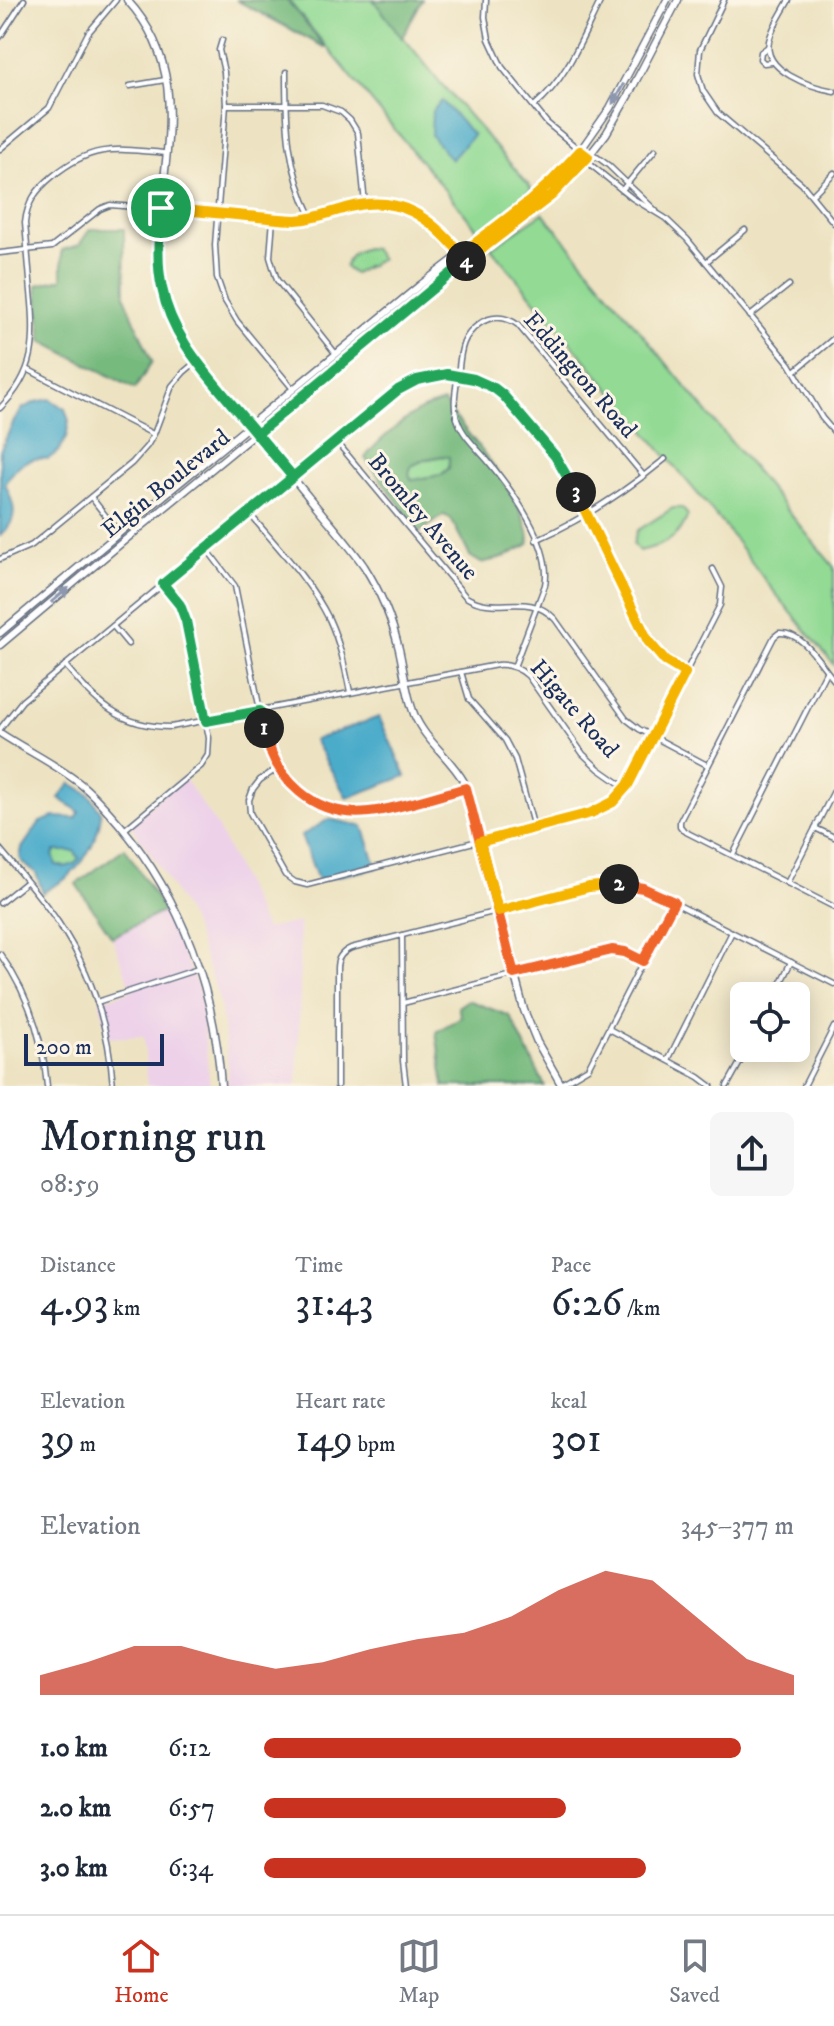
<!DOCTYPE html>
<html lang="en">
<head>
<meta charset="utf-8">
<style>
  :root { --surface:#fff; --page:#f6f6f7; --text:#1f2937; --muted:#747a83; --line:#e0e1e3; --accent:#c8321e }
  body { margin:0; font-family:"IM FELL DW Pica",serif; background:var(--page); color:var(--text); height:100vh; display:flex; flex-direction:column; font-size:30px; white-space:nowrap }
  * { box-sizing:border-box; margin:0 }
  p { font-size:26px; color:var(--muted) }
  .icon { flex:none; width:44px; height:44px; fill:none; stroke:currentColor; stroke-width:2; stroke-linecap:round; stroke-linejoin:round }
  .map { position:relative; height:1086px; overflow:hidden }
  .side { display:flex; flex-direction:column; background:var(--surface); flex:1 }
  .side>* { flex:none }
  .tools { position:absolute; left:730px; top:982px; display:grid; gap:16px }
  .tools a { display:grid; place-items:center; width:80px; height:80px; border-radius:12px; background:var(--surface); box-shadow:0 4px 20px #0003; font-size:40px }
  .scale { position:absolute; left:24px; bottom:20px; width:140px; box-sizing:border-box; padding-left:8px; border:4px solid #1b2f5e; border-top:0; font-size:22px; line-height:28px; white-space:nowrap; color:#1b2f5e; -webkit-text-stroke:6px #fcf5e5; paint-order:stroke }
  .pin { position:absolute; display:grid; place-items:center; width:68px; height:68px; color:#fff; margin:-34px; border:4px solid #fff; border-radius:50%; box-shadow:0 2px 8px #0007 }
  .km { position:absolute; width:40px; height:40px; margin:-20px; border-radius:50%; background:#222; color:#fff; font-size:22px; line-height:40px; text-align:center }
  .round { display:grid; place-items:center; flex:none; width:84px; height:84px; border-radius:12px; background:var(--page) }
  .overview { display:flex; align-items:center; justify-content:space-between; height:136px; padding:0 40px }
  h1 { font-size:44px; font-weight:600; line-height:60px }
  .stats { display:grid; grid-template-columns:repeat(3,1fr); gap:12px; height:136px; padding:8px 40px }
  .stats div { display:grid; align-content:center }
  .stats b { font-size:40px; font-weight:600 }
  .stats small { font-size:22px; font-weight:400 }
  .stats p { font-size:22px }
  .chart { height:224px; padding:16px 40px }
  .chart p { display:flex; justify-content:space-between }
  .chart svg { width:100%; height:144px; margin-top:8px; fill:var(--accent); opacity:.7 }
  ul { padding:0 40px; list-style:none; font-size:26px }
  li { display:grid; grid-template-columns:128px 96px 1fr; align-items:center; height:60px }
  li i { height:20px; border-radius:10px; background:var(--accent) }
  .tabs { display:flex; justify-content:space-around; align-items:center; height:112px; border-top:2px solid var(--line); background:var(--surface); font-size:22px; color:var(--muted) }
  .tabs a { display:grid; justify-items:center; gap:4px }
  .tabs .on { color:var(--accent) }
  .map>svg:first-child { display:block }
  .built { fill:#edd1e9 }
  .green { fill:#93da94; stroke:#578479; stroke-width:2 }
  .forest { fill:#76ba7e; stroke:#48746e; stroke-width:2; fill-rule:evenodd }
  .water { fill:#4bacca; stroke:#336e94; stroke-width:2; fill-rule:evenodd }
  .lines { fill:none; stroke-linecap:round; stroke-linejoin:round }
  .street-casing { stroke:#646e81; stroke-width:7 }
  .secondary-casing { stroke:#646e81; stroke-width:9 }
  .street { stroke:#fff; stroke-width:4 }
  .secondary { stroke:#fff; stroke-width:6 }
  .oneway { fill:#8d97ae }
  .split-1-casing { stroke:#fff; stroke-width:16 }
  .split-2-casing { stroke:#fff; stroke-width:16 }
  .split-3-casing { stroke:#fff; stroke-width:16 }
  .split-4-casing { stroke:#fff; stroke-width:16 }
  .split-5-casing { stroke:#fff; stroke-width:16 }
  .split-1 { stroke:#22a559; stroke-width:10 }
  .split-2 { stroke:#f0652b; stroke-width:10 }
  .split-3 { stroke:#f5b400; stroke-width:10 }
  .split-4 { stroke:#22a559; stroke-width:10 }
  .split-5 { stroke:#f5b400; stroke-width:10 }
  .labels { text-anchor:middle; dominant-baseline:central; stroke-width:6; stroke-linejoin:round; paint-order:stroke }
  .street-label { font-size:24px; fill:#1b2f5e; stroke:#fcf5e5 }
</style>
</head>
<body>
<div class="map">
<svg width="834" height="1086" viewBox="0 0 834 1086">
  <rect width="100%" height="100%" fill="#fcf5e5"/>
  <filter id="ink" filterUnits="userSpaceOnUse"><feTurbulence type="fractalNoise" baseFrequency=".0125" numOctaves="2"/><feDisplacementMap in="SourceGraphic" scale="16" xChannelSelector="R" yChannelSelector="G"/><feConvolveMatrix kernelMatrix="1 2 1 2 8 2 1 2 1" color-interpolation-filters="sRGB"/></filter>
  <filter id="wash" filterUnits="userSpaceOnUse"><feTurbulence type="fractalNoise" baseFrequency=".006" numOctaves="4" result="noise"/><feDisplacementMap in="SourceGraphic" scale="32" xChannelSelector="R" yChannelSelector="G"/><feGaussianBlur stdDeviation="1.8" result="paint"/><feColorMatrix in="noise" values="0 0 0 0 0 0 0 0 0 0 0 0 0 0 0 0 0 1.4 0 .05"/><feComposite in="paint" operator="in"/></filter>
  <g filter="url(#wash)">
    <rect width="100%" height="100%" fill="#ede3c2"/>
    <!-- built -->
    <g class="built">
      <path d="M183 776 217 826 265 929 299 922 300 989 297 1086H228V1064L220 1002 191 920 161 869 128 821 151 805Z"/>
      <path d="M164 911 200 992 210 1086H147L144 1036 109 1038 99 1000 132 991 112 937Z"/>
    </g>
    <!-- green -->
    <g class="green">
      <path d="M288 0H373L439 81 532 189 481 234Z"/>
      <path d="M543 213 834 567V665L767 583 724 525 491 248Z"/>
      <path d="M365 248 373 249 381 259 354 274 345 267C349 255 353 253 365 248Z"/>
      <path d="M443 456 449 457V468L441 475 411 480 409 474 411 466 425 460Z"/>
      <path d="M673 508H682L688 515C680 539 662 546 639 551L633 544 637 531Z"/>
      <path d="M54 851H74L79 858 75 864 65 867 56 865 53 855Z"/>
    </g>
    <!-- forest -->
    <g class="forest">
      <path d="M236 0H287L326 48Z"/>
      <path d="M374 0H422L402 38Z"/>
      <path d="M90 229H124L125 297 152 362 135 389 42 341 37 285 62 279V250L79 245Z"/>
      <path d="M444 402C450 413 460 422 467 432 484 452 536 521 528 545L502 558 481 563 470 556 451 519 444 515 420 532 365 458C376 442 407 416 425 408 431 406 438 404 444 402ZM443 456 449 457V468L441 475 411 480 409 474 411 466 425 459Z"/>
      <path d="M125 848 164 911 112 937 76 884Z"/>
      <path d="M468 1000 510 1016 545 1086H444L436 1032 461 1017 458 1007Z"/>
    </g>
    <!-- water -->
    <g class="water">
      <path d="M442 101 473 135 451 160 431 135 432 111Z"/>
      <path d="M50 399 65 409 69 421 66 438 59 451 48 459C25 456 17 466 5 483 14 504 21 518 0 536V451L14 421 23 408 36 402Z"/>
      <path d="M379 717 406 776 347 798 314 740Z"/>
      <path d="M71 783 89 794 101 812C100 835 87 859 70 875 62 883 51 886 43 893L36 873 23 863 20 857 22 848 40 822 54 817 76 818 79 813 78 811 59 798ZM55 851H74L79 858 75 864 65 867 56 865 53 855Z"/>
      <path d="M329 819 363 826 377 868 318 880 301 836Z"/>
    </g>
  </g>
  <g filter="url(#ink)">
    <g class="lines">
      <!-- street casing -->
      <g class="street-casing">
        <g id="street">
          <path d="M486 0 485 17 489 39 502 67 547 123 588 157 591 165 632 198 665 218 687 239 790 364 822 418 834 432"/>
          <path d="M724 0 700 50 698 74 703 91 718 113 802 184 834 223"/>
          <path d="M789 0C782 13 772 27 769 41 762 71 811 87 834 91"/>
          <path d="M0 37 24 0"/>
          <path d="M222 40 219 50 224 72 226 105 215 245 217 278 225 301 237 321 293 389"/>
          <path d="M768 47 761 52 760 59 764 63 772 62"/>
          <path d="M286 72C286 126 287 168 312 218"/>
          <path d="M130 86 165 80"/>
          <path d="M226 105H322L341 112 350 120 358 133 365 204"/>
          <path d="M534 106C567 79 582 38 601 0"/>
          <path d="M0 149 49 108 88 33 116 0"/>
          <path d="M590 157H597L608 165 656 211"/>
          <path d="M622 190 655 150"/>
          <path d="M812 195 834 173"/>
          <path d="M273 219 270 257 277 280 336 354"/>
          <path d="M0 253 52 247 100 209 110 205 299 220C318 218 335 210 354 206 407 195 436 224 466 261"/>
          <path d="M706 262 745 230"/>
          <path d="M750 316 789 285"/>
          <path d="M27 369 153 434"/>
          <path d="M795 371 834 338"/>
          <path d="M0 408C36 373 36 339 31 292 29 269 27 246 25 223 27 202 37 189 53 176 93 143 118 149 166 153"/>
          <path d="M336 441 466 597C497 616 527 590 555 619L626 719 639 729 707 765"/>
          <path d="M91 497 119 533"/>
          <path d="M249 513C277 547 310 580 329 619 340 643 345 667 350 692"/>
          <path d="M536 540C584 519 625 492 665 459"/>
          <path d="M206 548 235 586 266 740 278 768 296 789 324 806 356 813 378 811 466 788"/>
          <path d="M0 559 32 545 132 463 147 446 154 434 172 386 184 372 197 361"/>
          <path d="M113 626 128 644"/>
          <path d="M65 665C96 702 119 727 171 727L497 665C510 664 519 668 528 676L583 754 599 769 626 788"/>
          <path d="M514 667 545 585C553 546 511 489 487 460 477 448 463 436 458 421 451 405 457 384 459 367 461 348 463 336 479 324 491 315 506 316 518 325L644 476"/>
          <path d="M461 672 469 699 505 740 515 759 534 828"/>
          <path d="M834 680C820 664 803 631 779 633L774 637 680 821V826L684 831 787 883 834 791"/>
          <path d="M0 729 22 701 398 390 426 377 458 375 485 383 511 402 544 443 565 471 653 649 665 661 685 673"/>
          <path d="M278 768 260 780 253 789 249 800 250 813 285 875 295 882 307 885 598 810 613 802 628 785 720 605 722 587 713 569"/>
          <path d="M815 828 834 837"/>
          <path d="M124 830 201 766 208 755 209 738 186 621 180 605 164 584"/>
          <path d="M0 849C20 873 41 897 58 922 91 971 109 1027 113 1086"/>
          <path d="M733 855 826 672"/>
          <path d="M787 883 834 907"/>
          <path d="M0 903 26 882"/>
          <path d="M402 935 403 1061 406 1086"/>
          <path d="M0 954C28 993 43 1038 47 1086"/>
          <path d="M774 996 791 962"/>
          <path d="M97 1002 198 969"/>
          <path d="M403 1003 605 951 625 952 643 961"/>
          <path d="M609 1029 699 1077 711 1086"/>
          <path d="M668 1060 732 932"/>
          <path d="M561 1084 588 1068 673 903"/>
          <path d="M337 1086V968C337 959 342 952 351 948L600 885 622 884 653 892 834 984"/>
          <path d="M727 1086 748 1048"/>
          <path d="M804 1086 834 1027"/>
        </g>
      </g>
      <!-- secondary casing -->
      <g class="secondary-casing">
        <g id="secondary">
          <path d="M127 0C187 65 167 138 160 218 158 247 157 274 165 302 177 341 205 371 231 402 257 435 284 467 311 500 329 522 348 543 364 566 380 591 392 620 399 649 404 671 406 693 414 714 425 741 450 757 464 782L524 1010 537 1042 562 1086"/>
          <path d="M0 633 167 493 419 286 530 201 553 180 580 151 610 108 667 0"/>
          <path d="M0 645 125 540 488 243 552 195 588 157 606 134 628 96 678 0"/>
          <path d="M0 733C27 751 58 765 83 786 97 798 109 812 121 826 182 900 215 990 221 1086"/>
        </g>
      </g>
      <!-- street -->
      <use href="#street" class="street"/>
      <!-- secondary -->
      <use href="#secondary" class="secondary"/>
    </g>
    <!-- one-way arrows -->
    <defs><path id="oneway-solid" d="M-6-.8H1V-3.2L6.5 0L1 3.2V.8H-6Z" transform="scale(2)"/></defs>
    <g class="oneway">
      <use href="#oneway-solid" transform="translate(618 94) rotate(119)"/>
      <use href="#oneway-solid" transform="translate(60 595) rotate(-40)"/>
    </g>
  </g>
  <g class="lines" filter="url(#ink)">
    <!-- split-1 casing -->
    <g class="split-1-casing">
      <path id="split-1" d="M161 208C159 235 156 261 162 288 171 334 201 367 230 402 251 427 272 452 293 477L163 584 180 605 186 621 206 721 260 711 264 728"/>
    </g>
    <!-- split-2 casing -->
    <g class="split-2-casing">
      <path id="split-2" d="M264 728C274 780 314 818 369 812 399 809 436 796 466 788L514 974 612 950 625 952 643 961 674 902 643 888 619 884"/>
    </g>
    <!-- split-3 casing -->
    <g class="split-3-casing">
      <path id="split-3" d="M576 492 648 641 665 661 685 673 628 785 613 802 591 813 480 842 498 911 589 887 619 884"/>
    </g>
    <!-- split-4 casing -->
    <g class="split-4-casing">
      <path id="split-4" d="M466 261 257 434 293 477 398 390 417 380 447 374 474 379 494 388 503 395 555 456 576 492"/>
    </g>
    <!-- split-5 casing -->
    <g class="split-5-casing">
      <path id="split-5" d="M161 208C190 211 218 213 247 216 263 217 280 220 296 220 315 219 331 212 350 207 400 194 431 218 461 254L530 201 553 180 580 151 588 157 552 195 466 261"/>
    </g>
    <!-- split-1 -->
    <use href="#split-1" class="split-1"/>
    <!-- split-2 -->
    <use href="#split-2" class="split-2"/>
    <!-- split-3 -->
    <use href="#split-3" class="split-3"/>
    <!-- split-4 -->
    <use href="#split-4" class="split-4"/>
    <!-- split-5 -->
    <use href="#split-5" class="split-5"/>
  </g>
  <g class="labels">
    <!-- street labels -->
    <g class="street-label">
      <text transform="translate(580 375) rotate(49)">Eddington Road</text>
      <text transform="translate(166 484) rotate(-39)">Elgin Boulevard</text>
      <text transform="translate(423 517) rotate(50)">Bromley Avenue</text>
      <text transform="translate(574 709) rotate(49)">Higate Road</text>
    </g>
  </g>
</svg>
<div class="tools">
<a><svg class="icon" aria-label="locate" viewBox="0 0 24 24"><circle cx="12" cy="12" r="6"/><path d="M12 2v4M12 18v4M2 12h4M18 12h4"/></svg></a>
</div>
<div class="scale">200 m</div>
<div class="pin" style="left:161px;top:208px;background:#1e9e55"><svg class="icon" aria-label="arrive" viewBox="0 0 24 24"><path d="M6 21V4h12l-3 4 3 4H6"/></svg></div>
<b class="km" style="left:264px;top:728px">1</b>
<b class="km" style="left:619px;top:884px">2</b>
<b class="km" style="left:576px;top:492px">3</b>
<b class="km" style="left:466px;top:261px">4</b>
</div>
<section class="side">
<div class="overview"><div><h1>Morning run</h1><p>08:59</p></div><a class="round"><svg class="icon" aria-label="share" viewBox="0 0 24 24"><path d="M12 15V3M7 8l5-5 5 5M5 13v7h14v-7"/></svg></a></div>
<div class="stats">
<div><p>Distance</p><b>4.93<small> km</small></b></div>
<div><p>Time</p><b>31:43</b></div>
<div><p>Pace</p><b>6:26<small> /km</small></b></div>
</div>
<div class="stats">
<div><p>Elevation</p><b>39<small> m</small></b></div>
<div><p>Heart rate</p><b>149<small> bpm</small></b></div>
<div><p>kcal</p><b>301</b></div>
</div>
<div class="chart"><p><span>Elevation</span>345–377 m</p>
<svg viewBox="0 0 160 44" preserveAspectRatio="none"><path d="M0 44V38L10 34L20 29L30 29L40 33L50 36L60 34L70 30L80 27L90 25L100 20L110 12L120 6L130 9L140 21L150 33L160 38V44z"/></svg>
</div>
<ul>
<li><b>1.0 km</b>6:12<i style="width:90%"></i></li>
<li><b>2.0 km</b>6:57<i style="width:57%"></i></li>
<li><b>3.0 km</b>6:34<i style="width:72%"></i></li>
</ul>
</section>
<nav class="tabs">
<a class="on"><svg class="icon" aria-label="home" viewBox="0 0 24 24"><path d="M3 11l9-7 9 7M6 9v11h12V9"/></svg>Home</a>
<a><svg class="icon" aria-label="map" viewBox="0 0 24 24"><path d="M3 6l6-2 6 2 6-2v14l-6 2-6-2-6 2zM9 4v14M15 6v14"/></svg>Map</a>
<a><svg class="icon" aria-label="saved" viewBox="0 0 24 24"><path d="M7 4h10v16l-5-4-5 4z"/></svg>Saved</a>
</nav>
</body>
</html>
